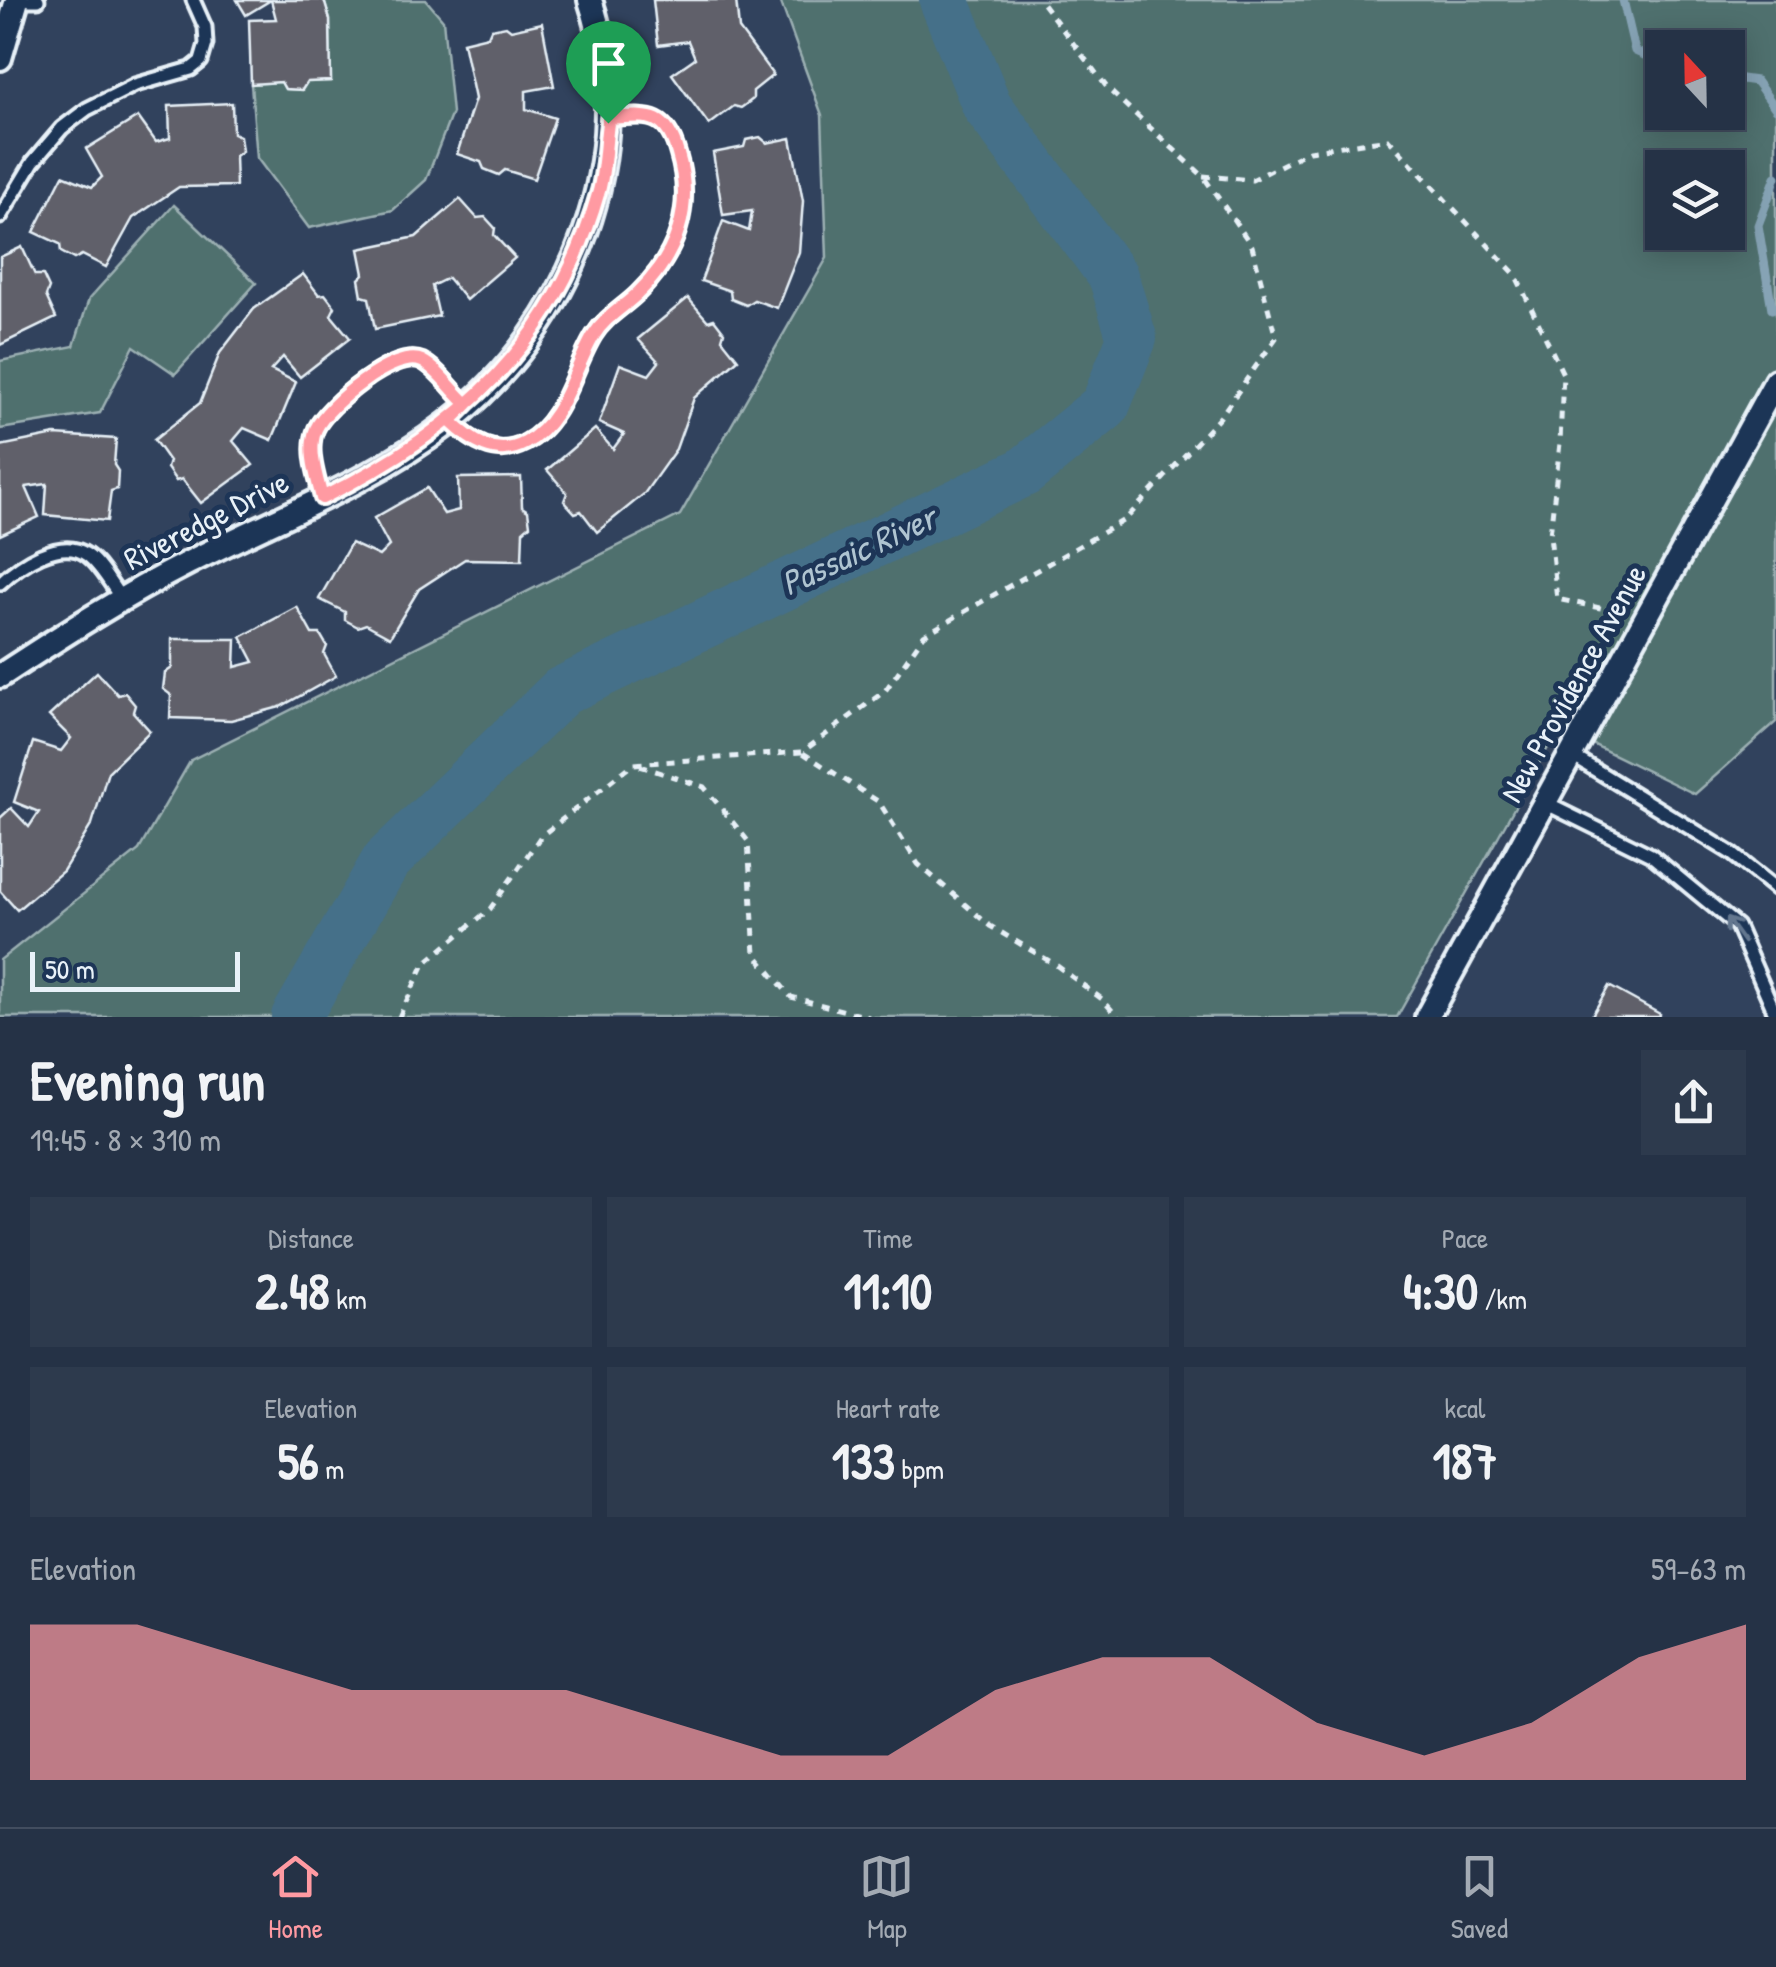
<!DOCTYPE html>
<html lang="en">
<head>
<meta charset="utf-8">
<style>
  :root { --surface:#253246; --page:#2d3a4d; --text:#f1f3f6; --muted:#a3aab3; --line:#424d5f; --accent:#ff9aa2 }
  body { margin:0; font-family:"Patrick Hand",sans-serif; background:var(--page); color:var(--text); height:100vh; display:flex; flex-direction:column; font-size:38px; white-space:nowrap }
  * { box-sizing:border-box; margin:0 }
  p { font-size:32px; color:var(--muted) }
  .icon { flex:none; width:55px; height:55px; fill:none; stroke:currentColor; stroke-width:2; stroke-linecap:round; stroke-linejoin:round }
  .map { position:relative; height:1017px; overflow:hidden }
  .details { display:flex; flex-direction:column; background:var(--surface); flex:1 }
  .details>* { flex:none }
  .needle { width:65px; rotate:338deg }
  .tools { position:absolute; left:1645px; top:30px; display:grid; gap:20px }
  .tools a { display:grid; place-items:center; width:100px; height:100px; border-radius:0px; background:var(--surface); box-shadow:0 5px 25px #0003,0 0 0 2px var(--line); font-size:50px }
  .scale { position:absolute; left:30px; bottom:25px; width:210px; box-sizing:border-box; padding-left:10px; border:5px solid #e8f1f8; border-top:0; font-size:28px; line-height:35px; white-space:nowrap; color:#e8f1f8; -webkit-text-stroke:8px #1d3557; paint-order:stroke }
  .pin { position:absolute; display:grid; place-items:center; width:85px; height:85px; color:#fff; margin:-102px -42px; border-radius:50% 50% 50% 0; rotate:-45deg; box-shadow:0 0 10px #0007 }
  .pin .icon { rotate:45deg }
  .round { display:grid; place-items:center; flex:none; width:105px; height:105px; border-radius:0px; background:var(--page) }
  .overview { display:flex; align-items:center; justify-content:space-between; height:170px; padding:0 30px }
  h1 { font-size:55px; font-weight:800; line-height:75px }
  .metrics { display:grid; grid-template-columns:repeat(3,1fr); gap:15px; height:170px; padding:10px 30px }
  .metrics div { display:grid; align-content:center; border-radius:0px; background:var(--page); text-align:center }
  .metrics b { font-size:50px; font-weight:800 }
  .metrics small { font-size:28px; font-weight:400 }
  .metrics p { font-size:28px }
  .chart { height:280px; padding:20px 30px }
  .chart p { display:flex; justify-content:space-between }
  .chart svg { width:100%; height:180px; margin-top:10px; fill:var(--accent); opacity:.7 }
  .tab-bar { display:flex; justify-content:space-around; align-items:center; height:140px; border-top:2px solid var(--line); background:var(--surface); font-size:28px; color:var(--muted) }
  .tab-bar a { display:grid; justify-items:center; gap:5px }
  .tab-bar .on { color:var(--accent) }
  .map>svg:first-child { display:block }
  .green { fill:#4f6f6e; stroke:#9cb0b3; stroke-width:2.5; fill-rule:evenodd }
  .lines { fill:none; stroke-linecap:round; stroke-linejoin:round }
  .stream { stroke:#86a3b5; stroke-width:9 }
  .river { stroke:#446f89; stroke-width:50 }
  .building { fill:#60616a; stroke:#e8f1f8; stroke-width:2.5 }
  .service-casing { stroke:#e8f1f8; stroke-width:19 }
  .minor-casing { stroke:#e8f1f8; stroke-width:30 }
  .path { stroke:#e8f1f8; stroke-width:5; stroke-dasharray:8 8; stroke-linecap:butt }
  .service { stroke:#1d3557; stroke-width:11 }
  .minor { stroke:#1d3557; stroke-width:22 }
  .oneway { stroke:#64778f }
  .route-casing { stroke:#fff; stroke-width:20 }
  .route { stroke:#ff9aa2; stroke-width:12 }
  .labels { text-anchor:middle; dominant-baseline:central; stroke-width:10; stroke-linejoin:round; paint-order:stroke }
  .street-label { font-size:32px; fill:#e8f1f8; stroke:#1d3557 }
  .water-label { font-size:35px; font-style:italic; fill:#afc4d1; stroke:#1d3557 }
</style>
</head>
<body>
<div class="map">
<svg width="1776" height="1017" viewBox="0 0 1776 1017">
  <rect width="100%" height="100%" fill="#31425d"/>
  <filter id="ink" filterUnits="userSpaceOnUse"><feTurbulence type="fractalNoise" baseFrequency=".01" numOctaves="2"/><feDisplacementMap in="SourceGraphic" scale="20" xChannelSelector="R" yChannelSelector="G"/><feConvolveMatrix kernelMatrix="1 2 1 2 8 2 1 2 1" color-interpolation-filters="sRGB"/></filter>
  <g filter="url(#ink)">
    <!-- green -->
    <g class="green">
      <path d="M324 0H426L443 20 452 113 426 180 393 210 309 228 257 158 251 84 281 82 285 89 302 90 307 82 331 81 330 20Z"/>
      <path d="M780 0H1776V722L1695 794 1559 728 1397 1017H0V960L139 850 191 760 680 515 827 258 822 115ZM1662 48H1728V112H1662ZM1662 168H1728V232H1662Z"/>
      <path d="M174 205 256 283 175 374 134 346 100 413 0 429V361L74 346 89 299Z"/>
    </g>
    <g class="lines">
      <!-- stream -->
      <g class="stream">
        <path d="M1623 0 1635 51 1662 63"/>
        <path d="M1728 77 1756 81 1776 109"/>
        <path d="M1772 309 1758 225 1776 177"/>
      </g>
      <!-- river -->
      <path class="river" d="M296 1017 386 861 562 691 1024 472 1105 406 1132 338 1113 276 987 106 944 0"/>
    </g>
    <!-- building -->
    <g class="building">
      <path d="M237 0H324L330 20 331 81 307 82 302 90 285 89 281 82 251 84 249 20 276 19 271 0 246 15Z"/>
      <path d="M653 0H736L739 29 773 75 753 91V99L741 108 734 106 709 125 672 74 695 58 688 41 658 45Z"/>
      <path d="M542 23 554 86 526 91V109L555 118 534 179 505 170 499 175 484 169 481 162 457 154 475 99 463 42 488 36 491 29 506 26 511 30Z"/>
      <path d="M232 103 233 133 240 136 242 151 235 156 236 186 179 187 133 218 106 267 82 255 74 259 61 252 60 244 34 232 63 175 92 187 102 177 86 149 138 117 156 142 170 138 169 106Z"/>
      <path d="M760 137 767 143 791 138 803 201 799 252 777 308 754 300 746 305 731 299 730 291 701 281 723 221 749 231 752 211 723 215 713 153 744 147 746 140Z"/>
      <path d="M460 199 477 218 485 217 495 228 494 235 515 258 466 300 448 278 432 286 439 316 375 329 369 298 362 296 359 279 364 274 359 249 416 237Z"/>
      <path d="M22 247 35 275H43L49 288 46 296 56 318 0 345V257Z"/>
      <path d="M303 274 319 295 325 294 335 307 331 315 350 338 300 377 283 357 271 370 296 382 272 440 244 428 233 441 253 465 201 503 182 479 176 481 167 468 169 461 154 440 200 403 220 353 254 309Z"/>
      <path d="M688 298 708 321 714 319 724 332 722 339 738 359 694 398 676 449 644 494 597 532 581 511 575 513 564 501 567 493 547 470 595 429 613 449 624 434 599 423 620 364 649 375 659 362 638 339Z"/>
      <path d="M55 435 116 439 114 465 118 471 117 489 111 491 107 521 45 515 47 484 26 487 39 517 0 535V446Z"/>
      <path d="M521 477 522 507 528 511 530 525 523 531 522 560 465 559 419 589 390 637 366 624 358 627 345 620V612L319 599 351 543 379 556 389 546 374 518 427 488 444 514 459 510 458 478Z"/>
      <path d="M297 607 312 634H320L327 646 324 654 336 676 280 707 231 720 170 718 171 695 163 689 165 673 172 668V639H236L235 667 254 662 241 637Z"/>
      <path d="M97 672 118 695 125 693 135 705 133 712 150 731 108 772 92 824 63 871 17 910 0 891V818L11 808 29 827 39 812 14 802 33 742 61 751 71 738 49 716Z"/>
      <path d="M1609 986 1660 1014 1659 1017H1591Z"/>
    </g>
    <g class="lines">
      <!-- service casing -->
      <g class="service-casing">
        <g id="service">
          <path d="M30 0H38"/>
          <path d="M0 217 33 162 62 128 87 109 135 85 191 69 201 61 206 44 205 27 193 0"/>
          <path d="M451 421C471 441 496 458 525 443 564 423 573 369 594 335 605 317 624 307 638 293 677 255 694 207 678 154 666 110 647 116 608 118"/>
          <path d="M322 497C317 477 307 450 316 429 327 405 395 348 422 361 438 369 454 392 467 404"/>
          <path d="M0 583C19 565 61 536 87 555 101 565 112 586 122 600"/>
          <path d="M1571 755 1731 853 1776 889"/>
          <path d="M1545 803 1651 855 1737 926 1775 1013 1774 1017"/>
        </g>
      </g>
      <!-- minor casing -->
      <g class="minor-casing">
        <g id="minor">
          <path d="M0 58 17 0"/>
          <path d="M0 676C61 636 123 596 188 563 275 518 369 484 447 424 573 326 641 154 590 0"/>
          <path d="M1427 1017 1776 381"/>
        </g>
      </g>
      <!-- path -->
      <g class="path">
        <path d="M1203 176 1252 180 1309 151 1388 139 1515 274 1563 374 1560 443 1550 535 1557 599 1624 613"/>
        <path d="M803 753 879 802 918 864 990 926 1056 965 1102 999 1118 1017"/>
        <path d="M640 766 704 787 748 841 755 954 791 997 869 1017"/>
        <path d="M399 1017 424 964 490 909 541 836 633 764 802 752 885 691 924 635 1126 519 1220 417 1276 338 1252 246 1203 176 1109 90 1040 0"/>
      </g>
      <!-- service -->
      <use href="#service" class="service"/>
      <!-- minor -->
      <use href="#minor" class="minor"/>
    </g>
    <!-- one-way arrows -->
    <defs><path id="oneway-shaft" d="M-6 0H5M1.5-3L5.5 0L1.5 3" fill="none" stroke-width="1.6" stroke-linecap="round" stroke-linejoin="round" transform="scale(2.5)"/></defs>
    <use class="oneway" href="#oneway-shaft" transform="translate(1735 930) rotate(-126)"/>
  </g>
  <g class="lines" filter="url(#ink)">
    <!-- route casing -->
    <g class="route-casing">
      <path id="route" d="M608 123C605 145 605 169 599 191 556 343 460 430 322 498 317 477 307 450 316 429 327 405 395 349 422 361 438 369 453 392 467 404L450 421C471 441 496 459 525 443 564 423 573 369 594 335 605 317 624 307 638 293 677 255 694 207 678 154 666 110 647 116 608 118V123"/>
    </g>
    <!-- route -->
    <use href="#route" class="route"/>
  </g>
  <g class="labels">
    <!-- street labels -->
    <g class="street-label">
      <text transform="translate(206 520) rotate(-27)">Riveredge Drive</text>
      <text transform="translate(1573 683) rotate(-61)">New Providence Avenue</text>
    </g>
    <!-- water labels -->
    <g class="water-label">
      <text transform="translate(858 550) rotate(-25)">Passaic River</text>
    </g>
  </g>
</svg>
<div class="tools">
<a><svg class="needle" viewBox="-14 -14 28 28"><path d="M0-13l5 13h-10z" fill="#e53935"/><path d="M0 13l5-13h-10z" fill="#a3aab3"/></svg></a>
<a><svg class="icon" aria-label="layers" viewBox="0 0 24 24"><path d="M12 4l9 5-9 5-9-5zM3 14l9 5 9-5"/></svg></a>
</div>
<div class="scale">50 m</div>
<div class="pin" style="left:608px;top:123px;background:#1e9e55"><svg class="icon" aria-label="arrive" viewBox="0 0 24 24"><path d="M6 21V4h12l-3 4 3 4H6"/></svg></div>
</div>
<section class="details">
<div class="overview"><div><h1>Evening run</h1><p>19:45 · 8 × 310 m</p></div><a class="round"><svg class="icon" aria-label="share" viewBox="0 0 24 24"><path d="M12 15V3M7 8l5-5 5 5M5 13v7h14v-7"/></svg></a></div>
<div class="metrics">
<div><p>Distance</p><b>2.48<small> km</small></b></div>
<div><p>Time</p><b>11:10</b></div>
<div><p>Pace</p><b>4:30<small> /km</small></b></div>
</div>
<div class="metrics">
<div><p>Elevation</p><b>56<small> m</small></b></div>
<div><p>Heart rate</p><b>133<small> bpm</small></b></div>
<div><p>kcal</p><b>187</b></div>
</div>
<div class="chart"><p><span>Elevation</span>59–63 m</p>
<svg viewBox="0 0 160 44" preserveAspectRatio="none"><path d="M0 44V6L10 6L20 14L30 22L40 22L50 22L60 30L70 38L80 38L90 22L100 14L110 14L120 30L130 38L140 30L150 14L160 6V44z"/></svg>
</div>
</section>
<nav class="tab-bar">
<a class="on"><svg class="icon" aria-label="home" viewBox="0 0 24 24"><path d="M3 11l9-7 9 7M6 9v11h12V9"/></svg>Home</a>
<a><svg class="icon" aria-label="map" viewBox="0 0 24 24"><path d="M3 6l6-2 6 2 6-2v14l-6 2-6-2-6 2zM9 4v14M15 6v14"/></svg>Map</a>
<a><svg class="icon" aria-label="saved" viewBox="0 0 24 24"><path d="M7 4h10v16l-5-4-5 4z"/></svg>Saved</a>
</nav>
</body>
</html>
